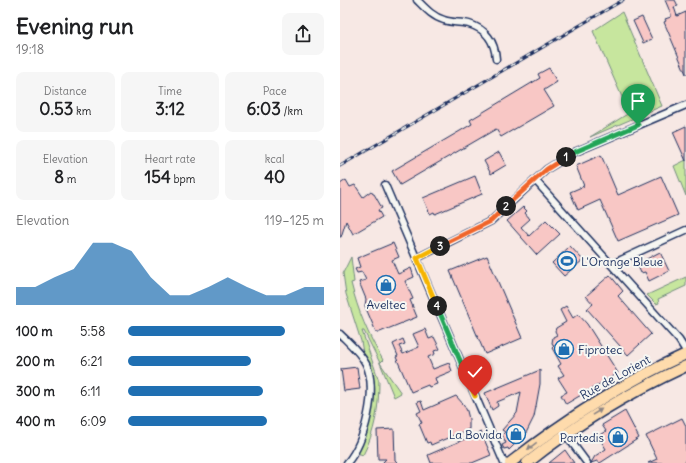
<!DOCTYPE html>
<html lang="en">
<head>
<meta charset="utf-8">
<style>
  :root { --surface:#fff; --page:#f6f6f6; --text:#202124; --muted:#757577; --accent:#1f6fb2 }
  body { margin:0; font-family:Delius,sans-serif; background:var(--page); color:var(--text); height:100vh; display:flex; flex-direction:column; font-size:15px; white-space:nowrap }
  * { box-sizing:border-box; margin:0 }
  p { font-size:13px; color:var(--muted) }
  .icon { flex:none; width:22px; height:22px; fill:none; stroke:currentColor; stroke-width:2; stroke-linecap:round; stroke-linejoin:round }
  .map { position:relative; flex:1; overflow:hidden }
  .drawer { display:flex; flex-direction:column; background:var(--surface); width:340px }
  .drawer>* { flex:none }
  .pin { position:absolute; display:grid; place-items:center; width:34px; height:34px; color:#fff; margin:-41px -17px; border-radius:50% 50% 50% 0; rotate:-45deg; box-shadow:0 0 4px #0007 }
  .pin .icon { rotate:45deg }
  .km { position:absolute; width:20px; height:20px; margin:-10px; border-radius:50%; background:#222; color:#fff; font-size:11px; line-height:20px; text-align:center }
  .round { display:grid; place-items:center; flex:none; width:42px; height:42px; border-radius:8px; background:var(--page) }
  .summary { display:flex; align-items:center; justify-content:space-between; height:68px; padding:0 16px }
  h1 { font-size:22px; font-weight:700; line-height:30px }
  .metrics { display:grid; grid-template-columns:repeat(3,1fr); gap:6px; height:68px; padding:4px 16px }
  .metrics div { display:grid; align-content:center; border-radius:8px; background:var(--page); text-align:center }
  .metrics b { font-size:17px; font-weight:700 }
  .metrics small { font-size:11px; font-weight:400 }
  .metrics p { font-size:11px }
  .chart { height:112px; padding:8px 16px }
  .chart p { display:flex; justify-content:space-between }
  .chart svg { width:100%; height:72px; margin-top:4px; fill:var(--accent); opacity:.7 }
  ul { padding:0 16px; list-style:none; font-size:13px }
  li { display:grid; grid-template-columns:64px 48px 1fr; align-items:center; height:30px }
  li i { height:10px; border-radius:5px; background:var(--accent) }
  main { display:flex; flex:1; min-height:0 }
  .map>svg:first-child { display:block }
  .green { fill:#c7e69e; stroke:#718a7e }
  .building { fill:#f8c7c5; stroke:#1b2f5e }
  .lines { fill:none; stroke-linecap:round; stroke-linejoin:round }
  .minor-casing { stroke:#1b2f5e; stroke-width:9 }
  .primary-casing { stroke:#1b2f5e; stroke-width:13 }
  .minor { stroke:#f6f6f2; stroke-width:6 }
  .primary { stroke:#fedbac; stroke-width:10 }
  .rail-casing { stroke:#1b2f5e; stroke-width:3 }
  .rail { stroke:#f6f6f2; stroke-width:1.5; stroke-dasharray:4.5; stroke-linecap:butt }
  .oneway { fill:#8c8585 }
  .split-1-casing { stroke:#fff; stroke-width:8 }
  .split-2-casing { stroke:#fff; stroke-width:8 }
  .split-3-casing { stroke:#fff; stroke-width:8 }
  .split-4-casing { stroke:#fff; stroke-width:8 }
  .split-5-casing { stroke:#fff; stroke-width:8 }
  .split-6-casing { stroke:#fff; stroke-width:8 }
  .split-1 { stroke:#22a559; stroke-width:5 }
  .split-2 { stroke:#f0652b; stroke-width:5 }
  .split-3 { stroke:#f0652b; stroke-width:5 }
  .split-4 { stroke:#f5b400; stroke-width:5 }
  .split-5 { stroke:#22a559; stroke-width:5 }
  .split-6 { stroke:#f5b400; stroke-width:5 }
  .labels { text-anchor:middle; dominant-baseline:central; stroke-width:4; stroke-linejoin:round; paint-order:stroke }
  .poi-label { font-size:12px; fill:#1b2f5e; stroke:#f6f6f2; text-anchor:start }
  .street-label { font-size:12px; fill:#1b2f5e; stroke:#f6f6f2 }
</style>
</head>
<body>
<main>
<section class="drawer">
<div class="summary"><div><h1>Evening run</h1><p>19:18</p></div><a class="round"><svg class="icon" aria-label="share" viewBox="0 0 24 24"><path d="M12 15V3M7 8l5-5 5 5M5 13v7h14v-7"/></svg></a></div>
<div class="metrics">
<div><p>Distance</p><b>0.53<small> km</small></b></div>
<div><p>Time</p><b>3:12</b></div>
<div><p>Pace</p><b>6:03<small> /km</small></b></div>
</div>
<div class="metrics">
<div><p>Elevation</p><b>8<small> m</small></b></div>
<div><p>Heart rate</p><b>154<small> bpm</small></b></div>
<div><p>kcal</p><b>40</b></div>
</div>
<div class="chart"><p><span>Elevation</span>119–125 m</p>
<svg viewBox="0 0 160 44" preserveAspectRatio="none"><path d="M0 44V33L10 33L20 27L30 22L40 6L50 6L60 11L70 27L80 38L90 38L100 33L110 27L120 33L130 38L140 38L150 33L160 33V44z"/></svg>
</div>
<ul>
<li><b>100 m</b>5:58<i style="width:80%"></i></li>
<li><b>200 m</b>6:21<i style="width:63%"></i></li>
<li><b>300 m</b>6:11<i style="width:69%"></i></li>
<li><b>400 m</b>6:09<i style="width:71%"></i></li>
</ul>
</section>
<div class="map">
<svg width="346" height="463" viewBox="0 0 346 463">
  <rect width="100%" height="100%" fill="#f7e8e4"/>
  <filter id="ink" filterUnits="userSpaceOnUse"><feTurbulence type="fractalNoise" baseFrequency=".025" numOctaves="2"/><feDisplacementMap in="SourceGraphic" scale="8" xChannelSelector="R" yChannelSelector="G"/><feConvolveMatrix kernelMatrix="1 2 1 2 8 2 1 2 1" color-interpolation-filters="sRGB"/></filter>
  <g filter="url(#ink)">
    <!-- green -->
    <g class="green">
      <path d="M282 12 322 106 250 137 289 113 253 31Z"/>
      <path d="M346 160V196L334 166Z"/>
      <path d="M11 257 14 282 11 283C18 311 28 335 43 360L40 363 61 393 54 397 40 363 24 331H22L39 381C39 407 35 432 23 455L17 453 32 385 28 362 23 353 21 341 6 294 3 273Z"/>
      <path d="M346 277V286L318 299 319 303 316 304 307 295Z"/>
    </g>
    <!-- building -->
    <g class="building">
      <path d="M325 0H335L338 6 334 7 337 16 346 12V74L324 22 326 21 325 19 331 17V14Z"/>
      <path d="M302 17 312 39 303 43 293 21Z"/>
      <path d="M209 68 217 82 204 90 214 106 161 137 156 129 60 185 52 171 132 124 130 120 200 78 198 74Z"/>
      <path d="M346 126V161L333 132Z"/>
      <path d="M159 152 166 165 151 174 144 161Z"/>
      <path d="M261 155 278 195 321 176 338 215 278 241 260 200 238 210 230 192 244 186 236 166Z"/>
      <path d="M135 176 142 194 95 214 94 212 90 214 83 198Z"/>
      <path d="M6 180 10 187 15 185 23 197 31 191 33 194H34L42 208 38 210 42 217 13 234 6 221 1 237H0V184Z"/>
      <path d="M183 207 187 211 185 213 190 219 181 227 189 236 206 220 220 234 197 255 167 221Z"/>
      <path d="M53 243 59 257 52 260 58 274 71 268 74 277 65 281 73 299 70 300 77 317 40 332H36L25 306 26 299 19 282 26 280 22 272 17 273 15 269 20 267 17 258Z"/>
      <path d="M230 246 243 260 224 276 212 263Z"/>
      <path d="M320 252 329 271 309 281 305 272 301 273 297 264Z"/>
      <path d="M147 256 182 338 145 354 110 271Z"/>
      <path d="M270 275 283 291 278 296 311 334 288 355 247 309 253 304 246 296Z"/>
      <path d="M226 306 233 318 238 314 247 324 278 373 226 404 221 395 227 392 218 378 224 375 218 366 221 364 212 348 214 346 212 343 213 337 217 335 215 331 216 328 226 322 220 310Z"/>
      <path d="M85 329 89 339 94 337 100 349 94 351 95 354 88 357 93 369 109 363 112 371 95 378 97 384 89 387 88 385 71 392 56 357 58 356 53 344 63 339 65 344 59 346 63 354 79 347 73 334Z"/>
      <path d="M17 367 20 389 4 391 1 369Z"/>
      <path d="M200 370V384L194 417 186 433 169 450 168 448 164 449 162 445 166 443 162 435 165 432 162 430 177 413 181 392 157 402 158 406 152 410 145 393Z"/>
      <path d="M116 396 124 405 127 411 129 419V429L91 445 90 442 87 443 79 424 82 423 77 413 81 411 77 402 81 401 84 410Z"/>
      <path d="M285 411 299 438 260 463 257 461 251 463 255 456 266 449 258 436 266 431 262 425Z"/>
      <path d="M342 418 346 426V463H308L317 459 306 436Z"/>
      <path d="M54 429 55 460 58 463H42L46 459H38L37 430Z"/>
      <path d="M141 432 151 455 132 463H91L88 455Z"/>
      <path d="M225 450 234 463H209Z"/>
    </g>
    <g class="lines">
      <!-- minor casing -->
      <g class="minor-casing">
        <g id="minor">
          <path d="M77 0C85 8 93 17 104 20 112 23 121 22 129 24 146 29 155 42 156 59"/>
          <path d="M195 180 320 319 339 340 346 351"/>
          <path d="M45 185 164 463"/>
          <path d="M77 258 151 221 207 169 235 152 346 105"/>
          <path d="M272 264 346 230"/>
          <path d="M0 334C9 343 20 352 26 364 38 390 25 442 7 463"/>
          <path d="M224 432 247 463"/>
        </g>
      </g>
      <!-- primary casing -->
      <g class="primary-casing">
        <g id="primary">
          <path d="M170 463C225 420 282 383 346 354"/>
          <path d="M187 463C237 423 288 393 346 366"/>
        </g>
      </g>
      <!-- minor -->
      <use href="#minor" class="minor"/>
      <!-- primary -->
      <use href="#primary" class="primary"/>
      <!-- rail casing -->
      <g class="rail-casing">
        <path id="rail" d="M0 166 283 0"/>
      </g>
      <!-- rail -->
      <use href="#rail" class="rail"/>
    </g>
    <!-- one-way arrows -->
    <defs><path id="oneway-solid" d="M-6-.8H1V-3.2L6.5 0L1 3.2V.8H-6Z"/></defs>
    <g class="oneway">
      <use href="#oneway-solid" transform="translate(257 412) rotate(-32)"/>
      <use href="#oneway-solid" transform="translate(192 446) rotate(142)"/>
    </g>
  </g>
  <g class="lines" filter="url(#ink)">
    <!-- split-1 casing -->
    <g class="split-1-casing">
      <path id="split-1" d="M226 157 237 151 298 125"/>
    </g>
    <!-- split-2 casing -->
    <g class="split-2-casing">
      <path id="split-2" d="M166 206 207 169 226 157"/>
    </g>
    <!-- split-3 casing -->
    <g class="split-3-casing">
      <path id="split-3" d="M100 246 151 221 166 206"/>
    </g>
    <!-- split-4 casing -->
    <g class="split-4-casing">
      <path id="split-4" d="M97 306 77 258 100 246"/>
    </g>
    <!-- split-5 casing -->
    <g class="split-5-casing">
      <path id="split-5" d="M97 306 127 377"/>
    </g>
    <!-- split-6 casing -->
    <g class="split-6-casing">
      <path id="split-6" d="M127 377 135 396"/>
    </g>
    <!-- split-1 -->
    <use href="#split-1" class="split-1"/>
    <!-- split-2 -->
    <use href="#split-2" class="split-2"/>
    <!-- split-3 -->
    <use href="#split-3" class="split-3"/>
    <!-- split-4 -->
    <use href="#split-4" class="split-4"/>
    <!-- split-5 -->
    <use href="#split-5" class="split-5"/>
    <!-- split-6 -->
    <use href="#split-6" class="split-6"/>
  </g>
  <!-- icons -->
  <defs>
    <g id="stadium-ring" transform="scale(1)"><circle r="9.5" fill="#f6f6f2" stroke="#1f6fb2" stroke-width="1.5"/><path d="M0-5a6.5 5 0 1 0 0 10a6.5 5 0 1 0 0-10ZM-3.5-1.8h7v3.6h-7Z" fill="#1f6fb2"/></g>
    <g id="shop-ring" transform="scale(1)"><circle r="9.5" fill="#f6f6f2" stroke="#1f6fb2" stroke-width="1.5"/><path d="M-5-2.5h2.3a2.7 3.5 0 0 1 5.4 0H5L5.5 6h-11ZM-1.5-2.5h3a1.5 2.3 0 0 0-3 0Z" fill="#1f6fb2"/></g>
  </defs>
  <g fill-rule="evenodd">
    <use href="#stadium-ring" x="227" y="261"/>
    <use href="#shop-ring" x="46" y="285"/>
    <use href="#shop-ring" x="224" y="349"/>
    <use href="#shop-ring" x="176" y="434"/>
    <use href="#shop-ring" x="278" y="437"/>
  </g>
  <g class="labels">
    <!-- poi labels -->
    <g class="poi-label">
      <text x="241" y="261">L'Orange Bleue</text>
      <text x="46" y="304" text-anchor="middle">Aveltec</text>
      <text x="238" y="349">Fiprotec</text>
      <text x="162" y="434" text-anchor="end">La Bovida</text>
      <text x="264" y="437" text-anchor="end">Partedis</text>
    </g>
    <!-- street labels -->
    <g class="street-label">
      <text transform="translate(275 377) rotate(-29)">Rue de Lorient</text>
    </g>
  </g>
</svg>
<div class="pin" style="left:298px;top:125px;background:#1e9e55"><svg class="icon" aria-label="arrive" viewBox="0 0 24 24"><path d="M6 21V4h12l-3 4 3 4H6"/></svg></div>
<div class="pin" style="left:135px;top:396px;background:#d93025"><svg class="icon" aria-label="check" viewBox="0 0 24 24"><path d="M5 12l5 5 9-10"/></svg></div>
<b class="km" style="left:226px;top:157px">1</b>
<b class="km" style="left:166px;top:206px">2</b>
<b class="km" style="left:100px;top:246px">3</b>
<b class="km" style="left:97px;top:306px">4</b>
</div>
</main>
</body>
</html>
